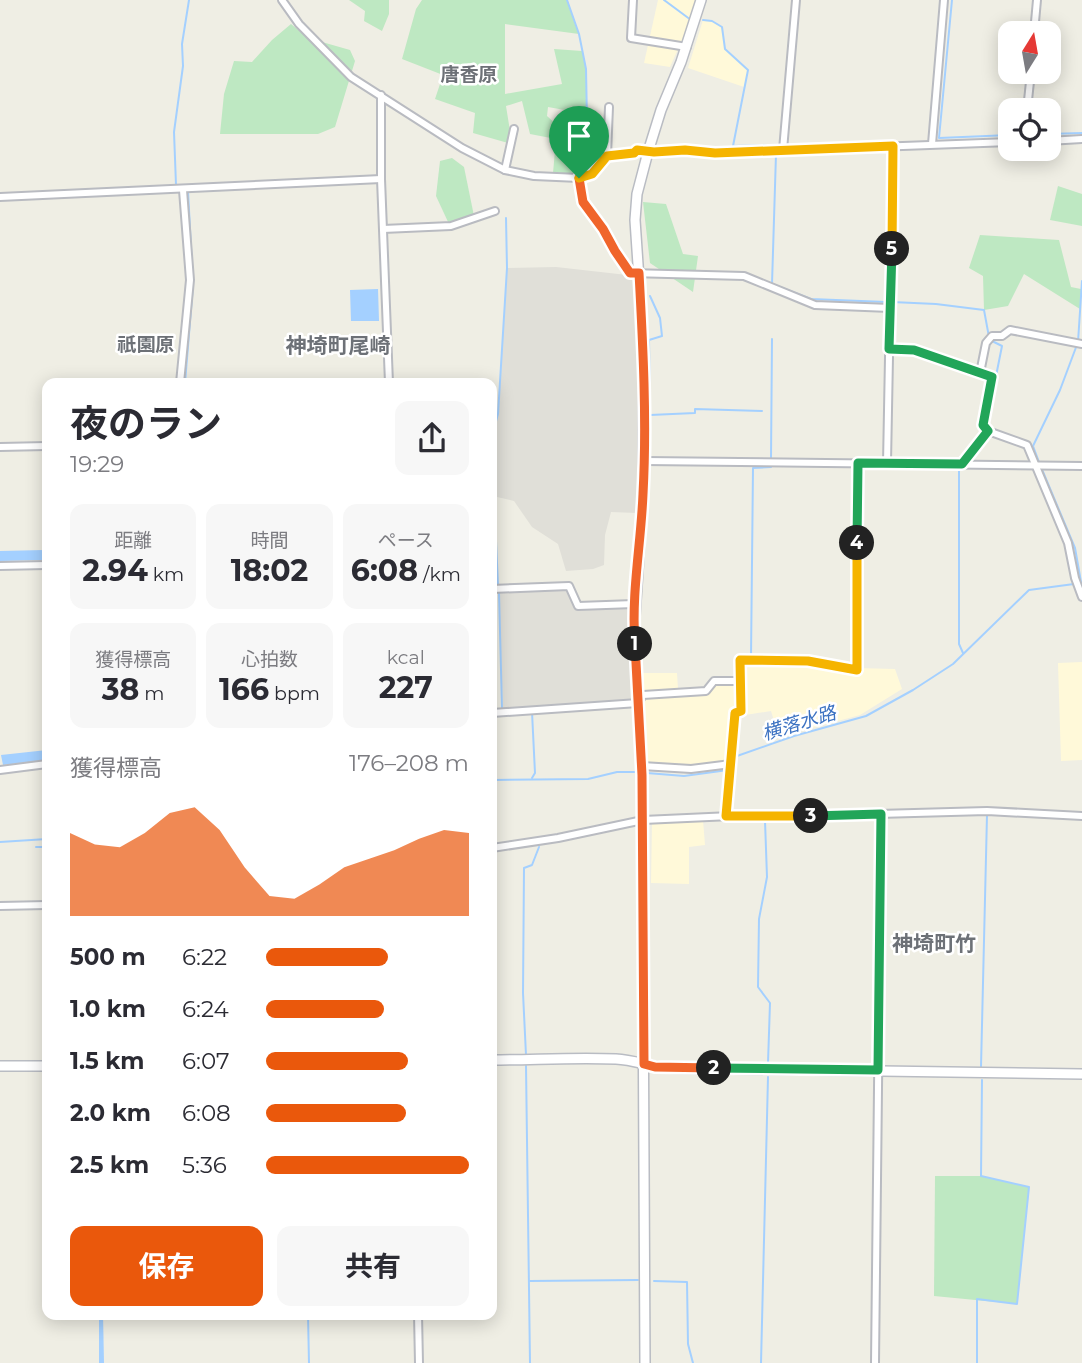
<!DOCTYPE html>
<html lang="ja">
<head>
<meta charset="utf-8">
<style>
  :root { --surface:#fff; --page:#f7f7f7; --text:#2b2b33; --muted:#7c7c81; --accent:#ea580c }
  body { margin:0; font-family:Montserrat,"Noto Sans JP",sans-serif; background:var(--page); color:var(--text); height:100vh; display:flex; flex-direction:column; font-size:26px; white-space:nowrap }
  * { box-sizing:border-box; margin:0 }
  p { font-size:23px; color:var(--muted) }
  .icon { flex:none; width:38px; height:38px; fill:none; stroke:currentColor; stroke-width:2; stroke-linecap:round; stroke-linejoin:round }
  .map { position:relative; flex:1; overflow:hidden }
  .sheet { position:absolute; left:42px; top:378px; width:455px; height:942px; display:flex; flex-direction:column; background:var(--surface); border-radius:14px; box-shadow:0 4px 18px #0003 }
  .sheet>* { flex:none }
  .needle { width:46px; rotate:11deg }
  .buttons { position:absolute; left:998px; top:21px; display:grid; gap:14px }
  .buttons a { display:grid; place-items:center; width:63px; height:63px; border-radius:14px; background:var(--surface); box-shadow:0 4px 18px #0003; font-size:35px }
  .pin { position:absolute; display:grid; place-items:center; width:60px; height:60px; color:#fff; margin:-72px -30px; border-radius:50% 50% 50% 0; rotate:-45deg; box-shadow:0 0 7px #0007 }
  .pin .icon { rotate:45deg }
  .km { position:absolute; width:35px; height:35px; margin:-18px; border-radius:50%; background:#222; color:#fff; font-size:19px; line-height:35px; text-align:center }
  .round { display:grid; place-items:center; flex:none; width:74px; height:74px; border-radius:14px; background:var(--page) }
  .headline { display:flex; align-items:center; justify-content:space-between; height:119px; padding:0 28px }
  h1 { font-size:38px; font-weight:700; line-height:52px }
  .metrics { display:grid; grid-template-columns:repeat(3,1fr); gap:10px; height:119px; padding:7px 28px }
  .metrics div { display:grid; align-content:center; border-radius:14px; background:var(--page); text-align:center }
  .metrics b { font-size:30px; font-weight:700 }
  .metrics small { font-size:19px; font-weight:400 }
  .metrics p { font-size:19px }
  .chart { height:196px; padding:14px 28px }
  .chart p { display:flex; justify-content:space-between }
  .chart svg { width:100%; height:126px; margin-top:7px; fill:var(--accent); opacity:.7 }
  .cta { display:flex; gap:14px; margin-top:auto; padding:14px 28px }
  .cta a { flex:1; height:80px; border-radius:14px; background:var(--accent); color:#fff; font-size:28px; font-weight:700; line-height:80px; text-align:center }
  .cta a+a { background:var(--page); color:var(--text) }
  ul { padding:0 28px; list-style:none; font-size:23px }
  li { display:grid; grid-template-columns:112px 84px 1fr; align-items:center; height:52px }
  li i { height:18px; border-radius:9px; background:var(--accent) }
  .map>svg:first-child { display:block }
  .commercial { fill:#fff9d9 }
  .industrial { fill:#e0dfd8 }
  .green { fill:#bee8c2 }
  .water { fill:#a4d0ff }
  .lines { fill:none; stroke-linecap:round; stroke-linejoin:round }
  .stream { stroke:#a4d0ff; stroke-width:2 }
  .street-casing { stroke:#b9bbc1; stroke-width:10 }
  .secondary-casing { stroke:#b9bcc3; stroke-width:12 }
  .street { stroke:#fff; stroke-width:6 }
  .secondary { stroke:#fff; stroke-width:9 }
  .split-1-casing { stroke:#fff; stroke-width:14 }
  .split-2-casing { stroke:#fff; stroke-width:14 }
  .split-3-casing { stroke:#fff; stroke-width:14 }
  .split-4-casing { stroke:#fff; stroke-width:14 }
  .split-5-casing { stroke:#fff; stroke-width:14 }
  .split-6-casing { stroke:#fff; stroke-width:14 }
  .split-1 { stroke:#f0652b; stroke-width:9 }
  .split-2 { stroke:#f0652b; stroke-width:9 }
  .split-3 { stroke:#22a559; stroke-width:9 }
  .split-4 { stroke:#f5b400; stroke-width:9 }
  .split-5 { stroke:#22a559; stroke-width:9 }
  .split-6 { stroke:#f5b400; stroke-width:9 }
  .labels { text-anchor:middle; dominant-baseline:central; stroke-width:5; stroke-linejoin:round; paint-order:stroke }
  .neighbourhood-label { font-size:19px; font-weight:bold; fill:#6d7177; stroke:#fff }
  .water-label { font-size:19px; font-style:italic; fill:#3c72c2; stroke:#fff }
  .quarter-label { font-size:21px; font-weight:bold; fill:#6d7177; stroke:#fff }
</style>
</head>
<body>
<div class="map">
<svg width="1082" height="1363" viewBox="0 0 1082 1363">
  <rect width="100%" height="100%" fill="#efeee4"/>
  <!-- commercial -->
  <g class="commercial">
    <path d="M658 0H695L691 20 670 67 644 63Z"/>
    <path d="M703 20 712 21 722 27 725 49 748 70 744 87 688 68Z"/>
    <path d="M738 656 807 659 856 668 895 669 902 689 860 715 779 737 771 711 739 716 736 766 691 772 648 770 643 673H677L678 689 705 688 714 679 737 678Z"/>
    <path d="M1082 662V760L1061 761 1058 663Z"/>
    <path d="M703 820 705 845 689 847V884L651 883 652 822Z"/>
  </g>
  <!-- industrial -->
  <g class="industrial">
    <path d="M556 267 636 276 640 443 637 513 611 512 605 535 604 565 593 569 566 571 558 544 532 527 514 501 493 496 492 436 498 414 507 268Z"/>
    <path d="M568 590 576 609H630L629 647 634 705 503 714 499 593Z"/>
  </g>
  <!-- green -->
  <g class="green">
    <path d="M349 0H389V14L382 31 364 21 365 11Z"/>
    <path d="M422 0H567L579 34 505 24V94L562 84 554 49 582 51 586 69 587 114 548 107 547 116 567 134 580 131 581 156 577 174 553 173 556 139 530 134 522 101 506 106 510 131 508 143 473 133 475 113 435 99 443 75 402 59 416 9Z"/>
    <path d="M291 24 308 38 350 50 355 61 335 127 318 134H220L224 94 234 61 252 62 272 40Z"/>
    <path d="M452 158 464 167 474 216 449 224 436 196 440 161Z"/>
    <path d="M1058 186 1082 194V226L1050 220Z"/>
    <path d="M643 202 666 204 683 254 698 256 693 292 650 263Z"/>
    <path d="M980 235 1059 240 1071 287 1081 289 1080 309 1024 274 1008 306 984 310 983 276 969 268Z"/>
    <path d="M935 1176H981L1029 1187 1017 1304 934 1296Z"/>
  </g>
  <!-- water -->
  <g class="water">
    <path d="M581 156 594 158 597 161 592 171 577 174Z"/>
    <path d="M378 289 379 321H351L350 290Z"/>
    <path d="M44 550 45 560 0 561V551Z"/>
    <path d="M47 750V760L3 765 1 755Z"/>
    <path d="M99 1314H103L104 1363H99Z"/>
  </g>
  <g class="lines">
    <!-- stream -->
    <g class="stream">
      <path d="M567 0 579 34 586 69 587 121 580 131 581 156"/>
      <path d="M664 0 691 20"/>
      <path d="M952 0 939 138 1010 135"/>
      <path d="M703 20 712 21 722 27 725 49 748 70 733 146 775 145"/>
      <path d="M1048 134 1082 133"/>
      <path d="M776 154 772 284 811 299 886 302"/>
      <path d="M583 181 587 201 608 228 620 253"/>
      <path d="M176 185 174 132 183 66 182 44 189 0"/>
      <path d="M650 296 660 318 662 336 649 340 650 415 695 413V409L762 411"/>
      <path d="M892 302 936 304 984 310 989 337"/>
      <path d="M185 383 193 285 188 191"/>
      <path d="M986 426 1002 346 992 341"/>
      <path d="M492 436 498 414 507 268 506 218"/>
      <path d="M492 454 498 585"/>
      <path d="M771 458 772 339"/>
      <path d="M959 462 983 431"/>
      <path d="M1039 462 1033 446 1060 390 1078 342 1082 281"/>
      <path d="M1041 467 1075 548 1081 582"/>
      <path d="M959 468V644L963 653"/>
      <path d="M499 593 502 708"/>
      <path d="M738 660V656L751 657 753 468 771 467"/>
      <path d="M532 712 535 773 532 778"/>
      <path d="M737 756 738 713"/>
      <path d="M733 770 737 756 794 736 866 716 913 690 953 664 1029 590 1074 584"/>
      <path d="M647 773 684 776 728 770"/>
      <path d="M492 780 588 779 617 772H638"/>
      <path d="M765 821 767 877 759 919 758 987 770 1003 768 1063"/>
      <path d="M0 842 47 839"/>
      <path d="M36 847H47"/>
      <path d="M526 1055 523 993 524 868 532 865 539 847"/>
      <path d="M526 1066 530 1363"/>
      <path d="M981 1067 987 815"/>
      <path d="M530 1281 638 1280"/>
      <path d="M654 1281 687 1282 688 1344 693 1363"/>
      <path d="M308 1314 309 1363"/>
      <path d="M761 1363 768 1077"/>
      <path d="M977 1363V1299L1017 1304 1029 1187 981 1176 982 1080"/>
    </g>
    <!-- street casing -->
    <g class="street-casing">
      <g id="street">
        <path d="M282 0 299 24 351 77 462 148 505 170 534 176 579 178 592 174 607 156 634 153 637 150 654 152 685 150 715 153 1010 142"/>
        <path d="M633 0 631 38 687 47"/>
        <path d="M1034 33 1037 0"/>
        <path d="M381 95V179L389 383"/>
        <path d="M1027 110 1031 72"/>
        <path d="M1048 141 1082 139"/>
        <path d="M932 144 944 0"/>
        <path d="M783 150 796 0"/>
        <path d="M607 156 609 107"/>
        <path d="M505 170 514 129"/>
        <path d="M579 178 583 202 603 228 615 252 630 273 744 276 815 305 890 308"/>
        <path d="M0 197 381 179"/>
        <path d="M383 229 451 226 495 211"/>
        <path d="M889 349 914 350 992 377 983 425 988 431 1027 445 1068 543 1075 578 1082 597"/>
        <path d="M980 373 986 343 992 336H1002L1010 330 1082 344"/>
        <path d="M180 383 190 280 183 190"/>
        <path d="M0 447 47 446"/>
        <path d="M644 461 1082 466"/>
        <path d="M887 463 893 146"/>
        <path d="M962 464 988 431"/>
        <path d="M0 566 47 565"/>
        <path d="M492 589 569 586 578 606 634 604"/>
        <path d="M492 713 638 703 643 695 706 691 714 681H740V660L808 661 857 670 858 463"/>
        <path d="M642 766 691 769 731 764"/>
        <path d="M0 770 47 764"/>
        <path d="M726 816 735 713 741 711 740 681"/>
        <path d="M492 848 558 838 643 820 753 815 769 817 987 811 1082 816"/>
        <path d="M0 906 47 905"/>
        <path d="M418 1314 419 1363"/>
        <path d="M875 1363 881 814"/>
      </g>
    </g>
    <!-- secondary casing -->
    <g class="secondary-casing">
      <g id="secondary">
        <path d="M492 1060C533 1060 575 1057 616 1059 635 1060 651 1067 669 1068L1082 1074"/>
        <path d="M0 1066H47"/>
        <path d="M645 1363 642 775 634 631 643 494 644 354 635 220 637 194 648 152 661 110 681 62 701 0"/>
      </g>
    </g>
    <!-- street -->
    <use href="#street" class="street"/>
    <!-- secondary -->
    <use href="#secondary" class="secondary"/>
  </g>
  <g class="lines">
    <!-- split-1 casing -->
    <g class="split-1-casing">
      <path id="split-1" d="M579 178 583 202 603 229 615 251 630 273H639C643 346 647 421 643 494 641 544 631 594 635 644"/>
    </g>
    <!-- split-2 casing -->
    <g class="split-2-casing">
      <path id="split-2" d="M635 644 642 775 644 1064 655 1067 714 1068"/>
    </g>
    <!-- split-3 casing -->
    <g class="split-3-casing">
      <path id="split-3" d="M714 1068 878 1070 881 814 811 816"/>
    </g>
    <!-- split-4 casing -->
    <g class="split-4-casing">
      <path id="split-4" d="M811 816H726L735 713 741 711 740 660 808 661 857 670V543"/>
    </g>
    <!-- split-5 casing -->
    <g class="split-5-casing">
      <path id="split-5" d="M857 543 858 463 962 464 988 431 983 425 992 377 914 350 889 349 892 249"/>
    </g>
    <!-- split-6 casing -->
    <g class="split-6-casing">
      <path id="split-6" d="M579 178 592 174 607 156 634 153 637 150 654 152 685 150 715 153 893 146 892 249"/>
    </g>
    <!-- split-1 -->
    <use href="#split-1" class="split-1"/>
    <!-- split-2 -->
    <use href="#split-2" class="split-2"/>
    <!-- split-3 -->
    <use href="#split-3" class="split-3"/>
    <!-- split-4 -->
    <use href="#split-4" class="split-4"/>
    <!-- split-5 -->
    <use href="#split-5" class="split-5"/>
    <!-- split-6 -->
    <use href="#split-6" class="split-6"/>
  </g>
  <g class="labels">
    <!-- neighbourhood labels -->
    <g class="neighbourhood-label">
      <text x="469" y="74">唐香原</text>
      <text x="146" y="344">祇園原</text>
    </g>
    <!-- water labels -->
    <g class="water-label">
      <text transform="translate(799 723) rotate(-17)">横落水路</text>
    </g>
    <!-- quarter labels -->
    <g class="quarter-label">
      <text x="338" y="345">神埼町尾崎</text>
      <text x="934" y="943">神埼町竹</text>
    </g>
  </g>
</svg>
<div class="buttons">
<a><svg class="needle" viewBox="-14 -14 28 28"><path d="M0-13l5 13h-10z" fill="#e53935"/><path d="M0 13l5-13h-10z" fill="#7c7c81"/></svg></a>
<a><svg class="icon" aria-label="locate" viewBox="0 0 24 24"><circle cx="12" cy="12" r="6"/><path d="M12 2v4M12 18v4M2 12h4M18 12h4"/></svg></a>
</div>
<div class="pin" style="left:579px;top:178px;background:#1e9e55"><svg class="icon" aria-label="arrive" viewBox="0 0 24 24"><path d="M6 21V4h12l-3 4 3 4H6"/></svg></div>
<b class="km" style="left:635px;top:644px">1</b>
<b class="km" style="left:714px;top:1068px">2</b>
<b class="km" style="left:811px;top:816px">3</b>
<b class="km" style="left:857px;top:543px">4</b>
<b class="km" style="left:892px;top:249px">5</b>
<section class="sheet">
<div class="headline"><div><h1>夜のラン</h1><p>19:29</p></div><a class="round"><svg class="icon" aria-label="share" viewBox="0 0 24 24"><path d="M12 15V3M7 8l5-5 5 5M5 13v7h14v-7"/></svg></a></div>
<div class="metrics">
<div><p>距離</p><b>2.94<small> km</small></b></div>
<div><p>時間</p><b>18:02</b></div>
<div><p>ペース</p><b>6:08<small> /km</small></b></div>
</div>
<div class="metrics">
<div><p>獲得標高</p><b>38<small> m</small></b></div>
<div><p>心拍数</p><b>166<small> bpm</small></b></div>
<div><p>kcal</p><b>227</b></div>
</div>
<div class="chart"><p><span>獲得標高</span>176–208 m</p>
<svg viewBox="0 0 160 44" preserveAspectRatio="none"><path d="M0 44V15L10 19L20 20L30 15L40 8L50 6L60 14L70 27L80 37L90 38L100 33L110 27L120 24L130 21L140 17L150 14L160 15V44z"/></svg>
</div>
<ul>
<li><b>500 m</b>6:22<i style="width:60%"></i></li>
<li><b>1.0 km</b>6:24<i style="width:58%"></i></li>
<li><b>1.5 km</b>6:07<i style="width:70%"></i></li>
<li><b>2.0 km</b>6:08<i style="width:69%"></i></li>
<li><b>2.5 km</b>5:36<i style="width:100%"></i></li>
</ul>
<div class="cta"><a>保存</a><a>共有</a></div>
</section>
</div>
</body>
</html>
